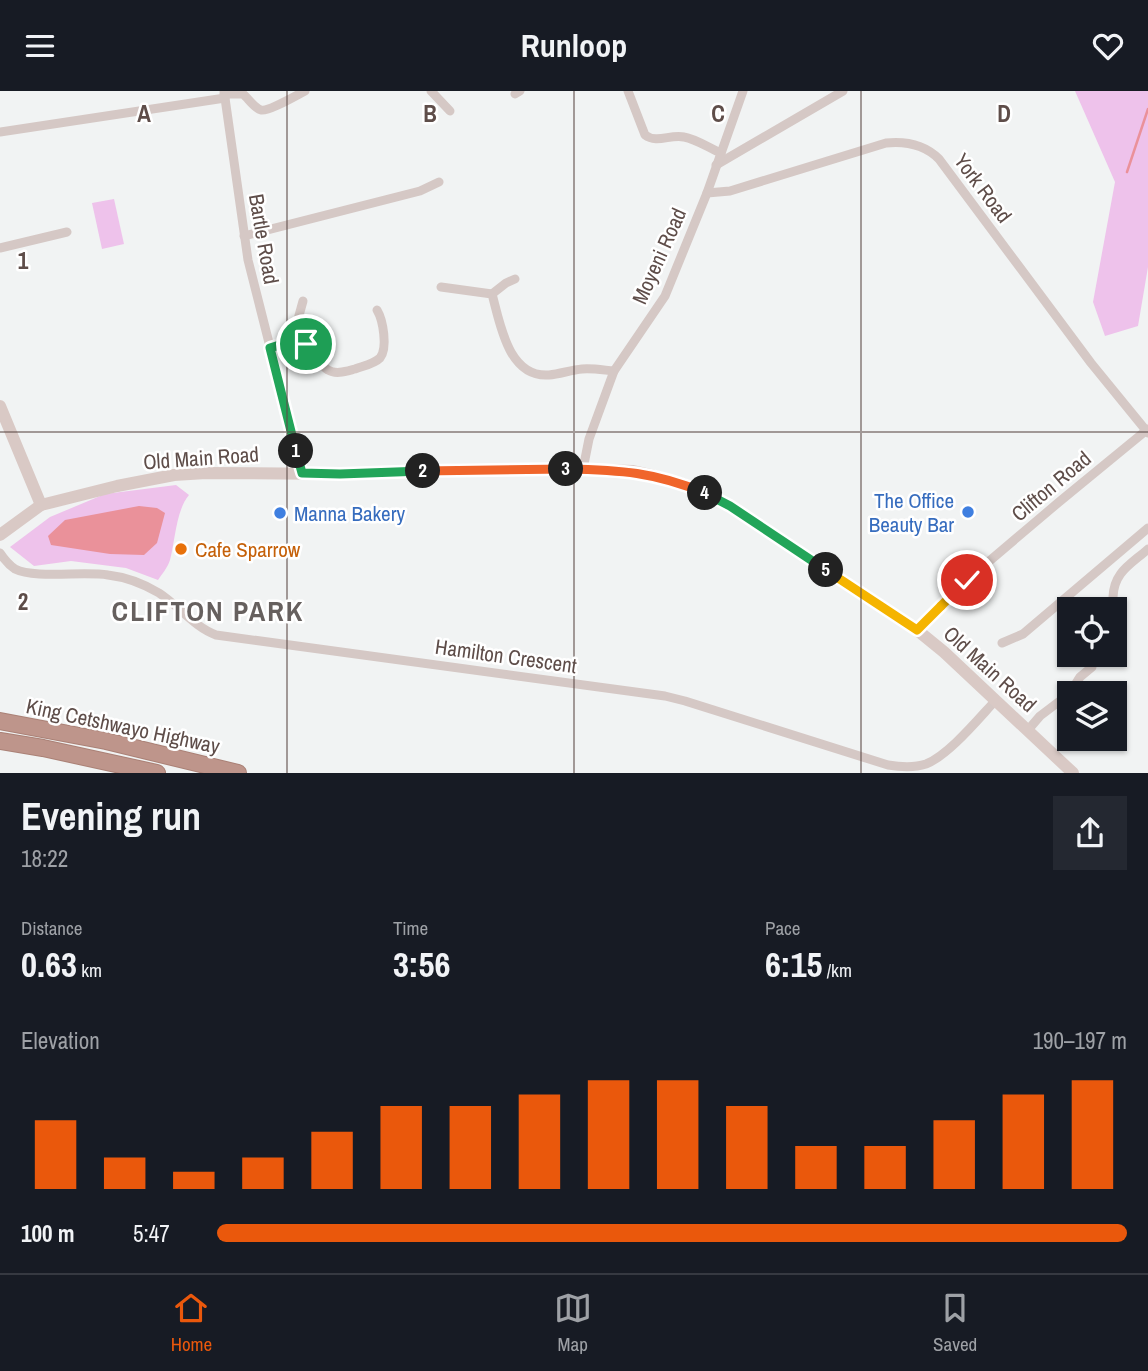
<!DOCTYPE html>
<html lang="en">
<head>
<meta charset="utf-8">
<style>
  :root { --surface:#171b24; --page:#242831; --text:#f1f3f6; --muted:#9ea1a6; --line:#363941; --accent:#ea580c }
  body { margin:0; font-family:"Archivo Narrow",sans-serif; background:var(--page); color:var(--text); height:100vh; display:flex; flex-direction:column; font-size:26px; white-space:nowrap }
  * { box-sizing:border-box; margin:0 }
  p { font-size:23px; color:var(--muted) }
  .icon { flex:none; width:38px; height:38px; fill:none; stroke:currentColor; stroke-width:2; stroke-linecap:round; stroke-linejoin:round }
  .map { position:relative; height:682px; overflow:hidden }
  .side { display:flex; flex-direction:column; background:var(--surface); flex:1 }
  .side>* { flex:none }
  .tools { position:absolute; left:1057px; top:506px; display:grid; gap:14px }
  .tools a { display:grid; place-items:center; width:70px; height:70px; border-radius:0px; background:var(--surface); box-shadow:0 2px 5px #0004; font-size:35px }
  .pin { position:absolute; display:grid; place-items:center; width:60px; height:60px; color:#fff; margin:-30px; border:4px solid #fff; border-radius:50%; box-shadow:0 2px 7px #0007 }
  .km { position:absolute; width:35px; height:35px; margin:-18px; border-radius:50%; background:#222; color:#fff; font-size:19px; line-height:35px; text-align:center }
  .round { display:grid; place-items:center; flex:none; width:74px; height:74px; border-radius:0px; background:var(--page) }
  .headline { display:flex; align-items:center; justify-content:space-between; height:119px; padding:0 21px }
  h1 { font-size:38px; font-weight:700; line-height:52px }
  .stats { display:grid; grid-template-columns:repeat(3,1fr); gap:10px; height:119px; padding:7px 21px }
  .stats div { display:grid; align-content:center }
  .stats b { font-size:35px; font-weight:700 }
  .stats small { font-size:19px; font-weight:400 }
  .stats p { font-size:19px }
  .chart { height:196px; padding:14px 21px }
  .chart p { display:flex; justify-content:space-between }
  .chart svg { width:100%; height:126px; margin-top:7px; stroke:var(--accent); stroke-width:6 }
  ul { padding:0 21px; list-style:none; font-size:23px }
  li { display:grid; grid-template-columns:112px 84px 1fr; align-items:center; height:52px }
  li i { height:18px; border-radius:9px; background:var(--accent) }
  header { display:flex; justify-content:space-between; align-items:center; height:91px; padding:0 21px; background:var(--surface); font-size:32px; font-weight:700 }
  .tabs { display:flex; justify-content:space-around; align-items:center; height:98px; border-top:2px solid var(--line); background:var(--surface); font-size:19px; color:var(--muted) }
  .tabs a { display:grid; justify-items:center; gap:4px }
  .tabs .selected { color:var(--accent) }
  .map>svg:first-child { display:block }
  .green { fill:#eec2eb }
  .water { fill:#ea919a }
  .lines { fill:none; stroke-linecap:round; stroke-linejoin:round }
  .stream { stroke:#ea919a; stroke-width:2.5 }
  .highway-casing { stroke:#aa8176; stroke-width:18 }
  .street { stroke:#d5c8c5; stroke-width:9 }
  .secondary { stroke:#d9c9c5; stroke-width:12 }
  .highway { stroke:#be958b; stroke-width:16 }
  .split-1-casing { stroke:#fff; stroke-width:14 }
  .split-2-casing { stroke:#fff; stroke-width:14 }
  .split-3-casing { stroke:#fff; stroke-width:14 }
  .split-4-casing { stroke:#fff; stroke-width:14 }
  .split-5-casing { stroke:#fff; stroke-width:14 }
  .split-6-casing { stroke:#fff; stroke-width:14 }
  .split-7-casing { stroke:#fff; stroke-width:14 }
  .split-1 { stroke:#22a559; stroke-width:9 }
  .split-2 { stroke:#22a559; stroke-width:9 }
  .split-3 { stroke:#f0652b; stroke-width:9 }
  .split-4 { stroke:#f0652b; stroke-width:9 }
  .split-5 { stroke:#22a559; stroke-width:9 }
  .split-6 { stroke:#f5b400; stroke-width:9 }
  .split-7 { stroke:#f5b400; stroke-width:9 }
  .grid { fill:none; stroke:#5e4d49; stroke-width:2; stroke-opacity:0.55 }
  .shop-dot { fill:#3f7fe0; stroke:#fff; stroke-width:2.5 }
  .food-dot { fill:#e8710a; stroke:#fff; stroke-width:2.5 }
  .labels { text-anchor:middle; dominant-baseline:central; stroke-width:5; stroke-linejoin:round; paint-order:stroke }
  .street-label { font-size:21px; fill:#5e4d49; stroke:#fff }
  .shop-label { font-size:21px; fill:#366cbe; stroke:#fff; text-anchor:end }
  .food-label { font-size:21px; fill:#c56008; stroke:#fff; text-anchor:start }
  .district-label { font-size:28px; font-weight:bold; letter-spacing:2px; fill:#66605e; stroke:#fff }
  .grid-label { font-size:23px; text-anchor:middle; font-weight:bold; fill:#5e4d49; stroke:#fff; stroke-width:5; stroke-linejoin:round; paint-order:stroke }
</style>
</head>
<body>
<header><svg class="icon" aria-label="menu" viewBox="0 0 24 24"><path d="M4 6h16M4 12h16M4 18h16"/></svg>Runloop<svg class="icon" aria-label="heart" viewBox="0 0 24 24"><path d="M12 20l-8-8c-3-5 5-10 8-4 3-6 11-1 8 4z"/></svg></header>
<div class="map">
<svg width="1148" height="682" viewBox="0 0 1148 682">
  <rect width="100%" height="100%" fill="#f1f3f3"/>
  <!-- green -->
  <g class="green">
    <path d="M1075 0H1148V176L1138 235 1105 245 1093 211 1115 91Z"/>
    <path d="M114 108 124 153 102 158 92 112Z"/>
    <path d="M176 394 189 404C176 419 175 451 170 469 168 476 162 483 158 489L126 477 71 470 34 475 10 456 50 426 105 403Z"/>
  </g>
  <!-- water -->
  <path class="water" d="M139 415 157 417 165 422 157 452 144 464 110 463 51 454 48 445 65 429Z"/>
  <g class="lines">
    <!-- stream -->
    <path class="stream" d="M1127 81 1148 18"/>
    <!-- highway casing -->
    <g class="highway-casing">
      <g id="highway">
        <path d="M0 630 106 650 238 682"/>
        <path d="M0 650 43 657 157 682"/>
      </g>
    </g>
    <!-- street -->
    <g class="street">
      <path d="M224 0 248 169 302 382"/>
      <path d="M431 0 450 20"/>
      <path d="M628 0 645 44C657 53 670 43 684 46 696 48 709 57 721 62"/>
      <path d="M224 3H243C248 7 254 17 261 19 268 21 297 4 305 0"/>
      <path d="M515 3 520 0"/>
      <path d="M0 41 225 7"/>
      <path d="M716 74 843 0"/>
      <path d="M707 102 730 100 886 52C906 50 924 53 939 68L1091 272 1148 342"/>
      <path d="M244 145 420 100 439 91"/>
      <path d="M0 157 67 141"/>
      <path d="M441 196 492 203C500 232 508 287 549 284 560 283 571 279 582 278 592 277 603 279 614 280"/>
      <path d="M492 203 506 192 515 188"/>
      <path d="M292 250 303 210"/>
      <path d="M270 257C281 254 291 248 302 252 318 257 317 273 328 279 336 284 347 280 355 278 363 275 374 273 380 267 388 257 383 229 377 219"/>
      <path d="M583 378 589 348 614 280 665 205 707 102 743 0"/>
      <path d="M0 462C4 468 9 474 15 478 35 488 83 480 108 484 125 486 144 493 159 502 179 515 194 536 216 544L665 605 685 610 888 674C900 676 914 677 926 673 949 664 979 627 996 609"/>
      <path d="M1113 506C1114 481 1130 474 1148 458"/>
      <path d="M917 539 967 489 1059 411 1148 338"/>
      <path d="M1002 552 1023 543 1148 437"/>
      <path d="M1070 602 1080 586 1092 576"/>
      <path d="M1028 639 1040 625 1069 603"/>
    </g>
    <!-- secondary -->
    <g class="secondary">
      <path d="M0 315 41 414"/>
      <path d="M0 444 41 414 117 395 174 384 206 382 340 383 448 379 560 378 633 380 651 384 686 394 730 415 917 539 944 561 1073 682"/>
    </g>
    <!-- highway -->
    <use href="#highway" class="highway"/>
  </g>
  <g class="lines">
    <!-- split-1 casing -->
    <g class="split-1-casing">
      <path id="split-1" d="M296 360 270 257 292 250 306 253"/>
    </g>
    <!-- split-2 casing -->
    <g class="split-2-casing">
      <path id="split-2" d="M296 360 302 382 340 383 423 380"/>
    </g>
    <!-- split-3 casing -->
    <g class="split-3-casing">
      <path id="split-3" d="M423 380 566 378"/>
    </g>
    <!-- split-4 casing -->
    <g class="split-4-casing">
      <path id="split-4" d="M566 378C621 379 654 381 705 402"/>
    </g>
    <!-- split-5 casing -->
    <g class="split-5-casing">
      <path id="split-5" d="M705 402 730 415 826 479"/>
    </g>
    <!-- split-6 casing -->
    <g class="split-6-casing">
      <path id="split-6" d="M826 479 917 539 941 515"/>
    </g>
    <!-- split-7 casing -->
    <g class="split-7-casing">
      <path id="split-7" d="M941 515 967 489"/>
    </g>
    <!-- split-1 -->
    <use href="#split-1" class="split-1"/>
    <!-- split-2 -->
    <use href="#split-2" class="split-2"/>
    <!-- split-3 -->
    <use href="#split-3" class="split-3"/>
    <!-- split-4 -->
    <use href="#split-4" class="split-4"/>
    <!-- split-5 -->
    <use href="#split-5" class="split-5"/>
    <!-- split-6 -->
    <use href="#split-6" class="split-6"/>
    <!-- split-7 -->
    <use href="#split-7" class="split-7"/>
  </g>
  <!-- grid -->
  <path class="grid" d="M287 0V682M574 0V682M861 0V682M0 341H1148"/>
  <!-- markers -->
  <g class="shop-dot">
    <circle cx="968" cy="421" r="7"/>
    <circle cx="280" cy="422" r="7"/>
  </g>
  <circle class="food-dot" cx="181" cy="458" r="7"/>
  <g class="labels">
    <!-- street labels -->
    <g class="street-label">
      <text transform="translate(983 97) rotate(53)">York Road</text>
      <text transform="translate(264 148) rotate(80)">Bartle Road</text>
      <text transform="translate(659 165) rotate(-66)">Moyeni Road</text>
      <text transform="translate(201 367) rotate(-4)">Old Main Road</text>
      <text transform="translate(1051 395) rotate(-40)">Clifton Road</text>
      <text transform="translate(506 565) rotate(8)">Hamilton Crescent</text>
      <text transform="translate(990 578) rotate(42)">Old Main Road</text>
      <text transform="translate(123 635) rotate(12)">King Cetshwayo Highway</text>
    </g>
    <!-- shop labels -->
    <g class="shop-label">
      <text x="954" y="409">The Office<tspan x="954" dy="24">Beauty Bar</tspan></text>
      <text x="294" y="422" text-anchor="start">Manna Bakery</text>
    </g>
    <!-- food labels -->
    <g class="food-label">
      <text x="195" y="458">Cafe Sparrow</text>
    </g>
    <!-- district labels -->
    <g class="district-label">
      <text x="208" y="520">CLIFTON PARK</text>
    </g>
  </g>
  <g class="grid-label">
    <text x="144" y="31">A</text>
    <text x="430" y="31">B</text>
    <text x="718" y="31">C</text>
    <text x="1004" y="31">D</text>
    <text x="23" y="178">1</text>
    <text x="23" y="519">2</text>
  </g>
</svg>
<div class="tools">
<a><svg class="icon" aria-label="locate" viewBox="0 0 24 24"><circle cx="12" cy="12" r="6"/><path d="M12 2v4M12 18v4M2 12h4M18 12h4"/></svg></a>
<a><svg class="icon" aria-label="layers" viewBox="0 0 24 24"><path d="M12 4l9 5-9 5-9-5zM3 14l9 5 9-5"/></svg></a>
</div>
<div class="pin" style="left:306px;top:253px;background:#1e9e55"><svg class="icon" aria-label="arrive" viewBox="0 0 24 24"><path d="M6 21V4h12l-3 4 3 4H6"/></svg></div>
<div class="pin" style="left:967px;top:489px;background:#d93025"><svg class="icon" aria-label="check" viewBox="0 0 24 24"><path d="M5 12l5 5 9-10"/></svg></div>
<b class="km" style="left:296px;top:360px">1</b>
<b class="km" style="left:423px;top:380px">2</b>
<b class="km" style="left:566px;top:378px">3</b>
<b class="km" style="left:705px;top:402px">4</b>
<b class="km" style="left:826px;top:479px">5</b>
</div>
<section class="side">
<div class="headline"><div><h1>Evening run</h1><p>18:22</p></div><a class="round"><svg class="icon" aria-label="share" viewBox="0 0 24 24"><path d="M12 15V3M7 8l5-5 5 5M5 13v7h14v-7"/></svg></a></div>
<div class="stats">
<div><p>Distance</p><b>0.63<small> km</small></b></div>
<div><p>Time</p><b>3:56</b></div>
<div><p>Pace</p><b>6:15<small> /km</small></b></div>
</div>
<div class="chart"><p><span>Elevation</span>190–197 m</p>
<svg viewBox="0 0 160 44" preserveAspectRatio="none"><path d="M5 44V20M15 44V33M25 44V38M35 44V33M45 44V24M55 44V15M65 44V15M75 44V11M85 44V6M95 44V6M105 44V15M115 44V29M125 44V29M135 44V20M145 44V11M155 44V6"/></svg>
</div>
<ul>
<li><b>100 m</b>5:47<i style="width:100%"></i></li>
</ul>
</section>
<nav class="tabs">
<a class="selected"><svg class="icon" aria-label="home" viewBox="0 0 24 24"><path d="M3 11l9-7 9 7M6 9v11h12V9"/></svg>Home</a>
<a><svg class="icon" aria-label="map" viewBox="0 0 24 24"><path d="M3 6l6-2 6 2 6-2v14l-6 2-6-2-6 2zM9 4v14M15 6v14"/></svg>Map</a>
<a><svg class="icon" aria-label="saved" viewBox="0 0 24 24"><path d="M7 4h10v16l-5-4-5 4z"/></svg>Saved</a>
</nav>
</body>
</html>
